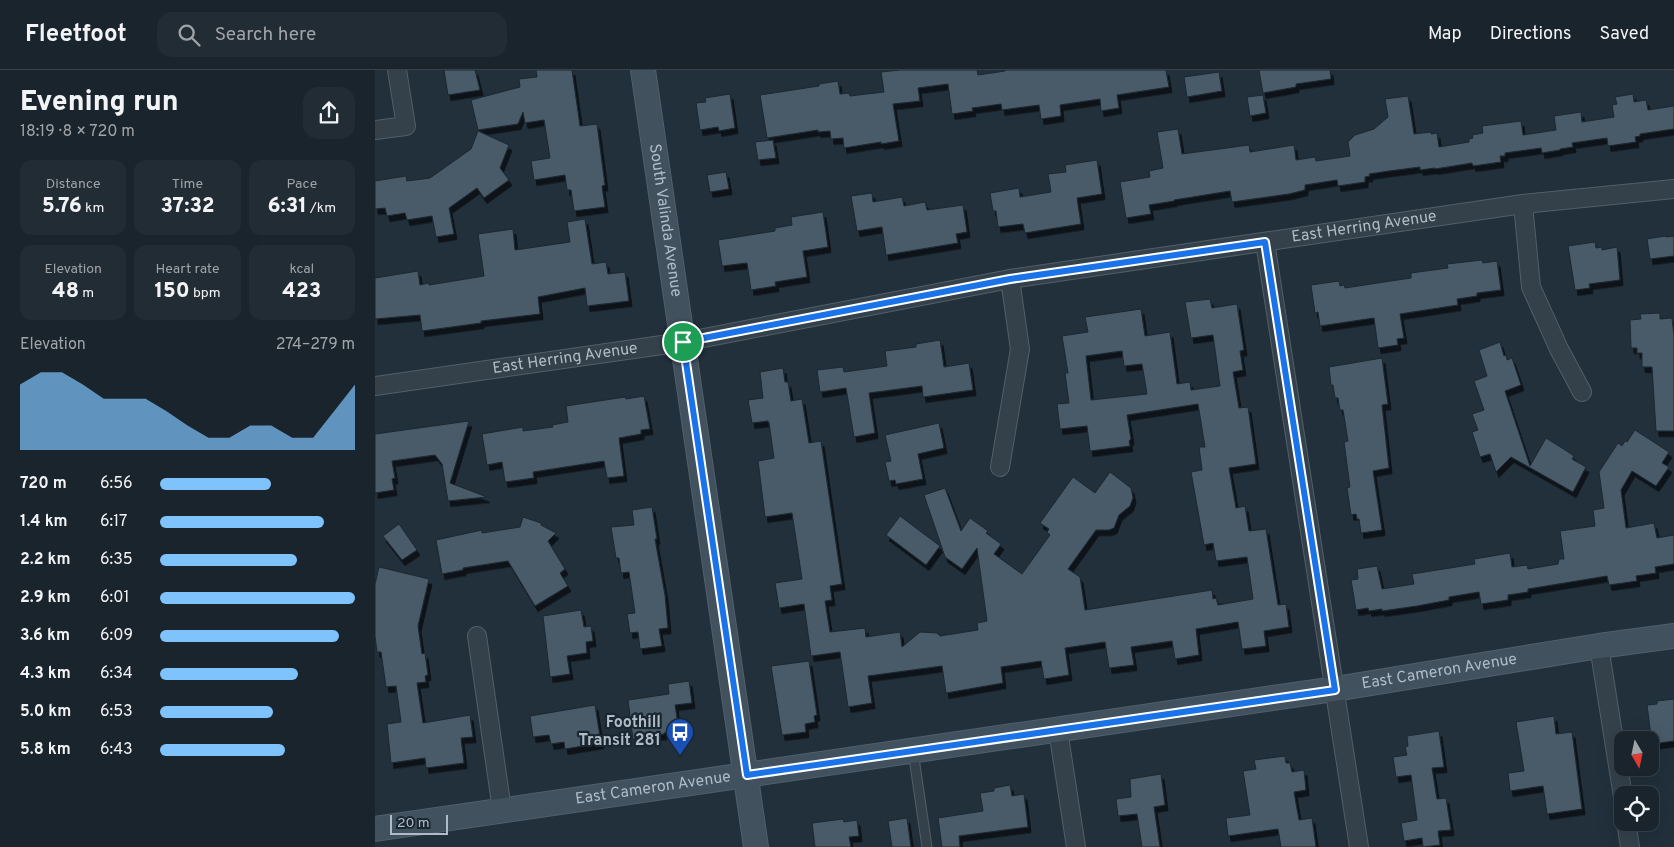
<!DOCTYPE html>
<html lang="en">
<head>
<meta charset="utf-8">
<style>
  :root { --surface:#19242c; --page:#222c34; --text:#f1f3f6; --muted:#9fa4a9; --line:#374148; --accent:#7fc3fd }
  body { margin:0; font-family:Overpass,sans-serif; background:var(--page); color:var(--text); height:100vh; display:flex; flex-direction:column; font-size:19px; white-space:nowrap }
  * { box-sizing:border-box; margin:0 }
  p { font-size:16px; color:var(--muted) }
  .icon { flex:none; width:28px; height:28px; fill:none; stroke:currentColor; stroke-width:2; stroke-linecap:round; stroke-linejoin:round }
  .map { position:relative; flex:1; overflow:hidden }
  .details { display:flex; flex-direction:column; background:var(--surface); width:375px }
  .details>* { flex:none }
  .needle { width:32px; rotate:171deg }
  .tools { position:absolute; left:1239px; top:661px; display:grid; gap:10px }
  .tools a { display:grid; place-items:center; width:45px; height:45px; border-radius:10px; background:var(--surface); box-shadow:0 5px 20px #0002,0 0 0 1px var(--line); font-size:25px }
  .scale { position:absolute; left:15px; bottom:12px; width:58px; box-sizing:border-box; padding-left:5px; border:2px solid #afbcc7; border-top:0; font-size:14px; line-height:18px; white-space:nowrap; color:#afbcc7; -webkit-text-stroke:4px #1a2630; paint-order:stroke }
  .pin { position:absolute; display:grid; place-items:center; width:42px; height:42px; color:#fff; margin:-21px; border:2px solid #fff; border-radius:50%; box-shadow:0 1px 5px #0007 }
  .round { display:grid; place-items:center; flex:none; width:52px; height:52px; border-radius:15px; background:var(--page) }
  .summary { display:flex; align-items:center; justify-content:space-between; height:85px; padding:0 20px }
  h1 { font-size:28px; font-weight:800; line-height:38px }
  .figures { display:grid; grid-template-columns:repeat(3,1fr); gap:8px; height:85px; padding:5px 20px }
  .figures div { display:grid; align-content:center; border-radius:12px; background:var(--page); text-align:center }
  .figures b { font-size:21px; font-weight:800 }
  .figures small { font-size:14px; font-weight:400 }
  .figures p { font-size:14px }
  .chart { height:140px; padding:10px 20px }
  .chart p { display:flex; justify-content:space-between }
  .chart svg { width:100%; height:90px; margin-top:5px; fill:var(--accent); opacity:.7 }
  ul { padding:0 20px; list-style:none; font-size:16px }
  li { display:grid; grid-template-columns:80px 60px 1fr; align-items:center; height:38px }
  li i { height:12px; border-radius:6px; background:var(--accent) }
  header { display:flex; align-items:center; gap:30px; box-sizing:border-box; height:70px; padding:0 25px; background:var(--surface); border-bottom:1px solid var(--line) }
  header strong { font-size:24px }
  nav { display:flex; gap:28px; margin-inline-start:auto; font-size:18px }
  .search { width:350px; height:45px; background:var(--page); display:flex; align-items:center; gap:12px; box-sizing:border-box; padding:0 18px; border-radius:15px; color:var(--muted); font-size:19px }
  main { display:flex; flex:1; min-height:0 }
  .map>svg:first-child { display:block }
  .building { fill:#485a67; stroke:#1c2832; fill-rule:evenodd; filter:url(#shadow) }
  .lines { fill:none; stroke-linecap:round; stroke-linejoin:round }
  .service-casing { stroke:#525f69; stroke-width:11 }
  .minor-casing { stroke:#525f69; stroke-width:20 }
  .secondary-casing { stroke:#525f69; stroke-width:26 }
  .service { stroke:#34414b; stroke-width:9 }
  .minor { stroke:#34414b; stroke-width:18 }
  .secondary { stroke:#42515e; stroke-width:24 }
  .route-casing { stroke:#fff; stroke-width:10 }
  .route { stroke:#1a73e8; stroke-width:6 }
  .labels { text-anchor:middle; dominant-baseline:central; stroke-width:4.5; stroke-linejoin:round; paint-order:stroke }
  .street-label { font-size:16px; fill:#afbcc7; stroke:#1a2630 }
  .poi-label { font-size:16px; font-weight:bold; fill:#afbcc7; stroke:#1a2630; text-anchor:end }
</style>
</head>
<body>
<header>
<strong>Fleetfoot</strong>
<div class="search"><svg class="icon" aria-label="search" viewBox="0 0 24 24"><circle cx="10" cy="10" r="6"/><path d="M15 15l6 6"/></svg>Search here</div>
<nav><a>Map</a><a>Directions</a><a>Saved</a></nav>
</header>
<main>
<section class="details">
<div class="summary"><div><h1>Evening run</h1><p>18:19 · 8 × 720 m</p></div><a class="round"><svg class="icon" aria-label="share" viewBox="0 0 24 24"><path d="M12 15V3M7 8l5-5 5 5M5 13v7h14v-7"/></svg></a></div>
<div class="figures">
<div><p>Distance</p><b>5.76<small> km</small></b></div>
<div><p>Time</p><b>37:32</b></div>
<div><p>Pace</p><b>6:31<small> /km</small></b></div>
</div>
<div class="figures">
<div><p>Elevation</p><b>48<small> m</small></b></div>
<div><p>Heart rate</p><b>150<small> bpm</small></b></div>
<div><p>kcal</p><b>423</b></div>
</div>
<div class="chart"><p><span>Elevation</span>274–279 m</p>
<svg viewBox="0 0 160 44" preserveAspectRatio="none"><path d="M0 44V12L10 6L20 6L30 12L40 19L50 19L60 19L70 25L80 32L90 38L100 38L110 32L120 32L130 38L140 38L150 25L160 12V44z"/></svg>
</div>
<ul>
<li><b>720 m</b>6:56<i style="width:57%"></i></li>
<li><b>1.4 km</b>6:17<i style="width:84%"></i></li>
<li><b>2.2 km</b>6:35<i style="width:70%"></i></li>
<li><b>2.9 km</b>6:01<i style="width:100%"></i></li>
<li><b>3.6 km</b>6:09<i style="width:92%"></i></li>
<li><b>4.3 km</b>6:34<i style="width:71%"></i></li>
<li><b>5.0 km</b>6:53<i style="width:58%"></i></li>
<li><b>5.8 km</b>6:43<i style="width:64%"></i></li>
</ul>
</section>
<div class="map">
<svg width="1299" height="777" viewBox="0 0 1299 777">
  <defs>
    <filter id="shadow"><feDropShadow dx="3" dy="5.5" stdDeviation="0" flood-color="#0009"/></filter>
  </defs>
  <rect width="100%" height="100%" fill="#21303b"/>
  <!-- building -->
  <g class="building">
    <path d="M69 0H100L105 20 73 25Z"/>
    <path d="M161 0H197L205 56 222 54 230 115 227 116 230 137 199 141 196 120H192L190 105 159 110 156 91 175 88 169 50 150 53 148 42 143 54 103 60 96 30 145 17 144 9 162 7Z"/>
    <path d="M525 0H602L603 5 630 1V0H791L794 17 742 25 744 38 726 41 725 29 685 35 686 46 666 49 664 35 627 40 626 34 597 38 598 41 577 44 573 14 543 18 545 31 518 34 524 71 506 74V72L469 78 468 68 456 69 455 61 443 62V60L392 68 385 25 444 16V14L463 11 465 24 474 23 475 26 509 22 506 2Z"/>
    <path d="M884 0H955L956 9 921 14V17L888 23Z"/>
    <path d="M844 2 847 21 812 27 809 7Z"/>
    <path d="M355 24 360 58 344 61 343 57 325 60 321 33 331 32 330 28Z"/>
    <path d="M1258 24 1259 32 1271 30 1273 40 1299 36V59L1265 64V66L1260 67 1261 72 1233 76 1232 68 1197 73 1198 77 1185 79V80L1167 83 1166 78 1130 83V86H1125L1126 92 1098 96 1097 93 1060 99V98L1045 100V97L1014 101 994 104 995 106 990 107V112L963 116 962 110 930 115V120L914 124 857 132 855 121 799 130V131L774 135 776 144 751 148 745 112 775 107 774 101 788 98 782 62 803 59 807 84 874 75 875 82 919 75 921 90 940 87 941 91 975 86 973 72 980 65 999 59 1013 47 1010 29 1033 26 1039 64 1056 62V64L1062 63 1064 77 1094 72V69L1098 68 1097 65 1108 63 1107 56 1146 51 1148 65 1181 60 1179 46 1206 42 1207 52 1239 47 1237 35 1242 34 1240 27Z"/>
    <path d="M888 25 891 43 875 46 872 27Z"/>
    <path d="M103 61 134 75 125 98 134 110 109 128 102 118 74 138 79 164 61 167 57 146 32 150 30 143 12 146 10 138 0 139V111L31 106 32 111 55 108 96 79Z"/>
    <path d="M398 70 401 88 383 90 380 72Z"/>
    <path d="M722 90 727 124 702 128 706 154 650 163 648 154 623 157 621 141H618L615 123 644 118 645 127 676 122 673 104 691 102 690 95Z"/>
    <path d="M351 102 354 119 335 122 332 105Z"/>
    <path d="M497 123 498 132 527 127 529 136 550 132 552 140 588 135 592 162 581 164 583 173 511 185 507 157 482 161 476 126Z"/>
    <path d="M448 142 453 177 428 181 432 207 400 212 401 216 376 220 372 193 347 196 343 170 400 161V158L417 155 416 147Z"/>
    <path d="M210 149 217 194 231 192 233 204 250 202 254 231 212 236 210 218 163 227 165 244 106 251V253L47 261 45 245 0 249V208L43 201 45 215 54 213V215L109 206 103 164 138 159 140 180 195 172 192 152Z"/>
    <path d="M1290 166 1291 167 1299 166V186L1275 189 1272 169Z"/>
    <path d="M1220 172 1221 178 1227 177V180L1242 177 1245 210 1214 214 1215 218 1200 220 1193 176Z"/>
    <path d="M1107 190 1108 193 1122 191 1126 220 1102 223V226L1082 229 1083 235 1025 244 1029 268 1022 269 1023 275 1003 278 999 248 945 256 943 242 940 243 936 215 964 211 965 216 969 215 970 218 1009 212 1036 208V203L1073 198 1072 194Z"/>
    <path d="M835 229 837 238 862 234 869 280 865 281 868 300 858 302 864 338 873 337 881 394 854 398 861 438 870 436 874 461 891 459 903 535 911 534 914 557 889 561 891 576 867 579 863 552 821 559 824 585 800 589 797 571 756 577 759 595 734 598 730 572 690 578 694 605 669 609 666 591 626 597 628 613 571 623 567 596 493 606 497 633 473 637 465 582 436 586 429 534 404 538 400 513 427 509 417 443 390 447 383 391 399 388 394 353 393 351 377 353 373 330 388 328 385 302 408 298 410 312H413L416 331 427 329 434 373 446 371 467 514 455 516 457 530 450 531 455 562 490 558 491 567 525 562 527 577 545 562 562 563 565 566 603 560 602 553 612 551 602 478 587 499 570 487 549 425 570 418 586 461 595 448 613 461 611 463 626 474 619 484 647 504 675 465 672 462 674 459 665 453 698 407 720 423 735 402 756 418 758 428 755 436 744 445 739 458 734 460H721L693 499 705 507 710 540 837 520 838 529 841 528 843 535 878 529 872 487 841 491 838 473 829 475 816 402 827 400 824 377H830L823 334 752 345 756 369 754 371 755 376 715 381 712 356 685 359 682 334 694 333 690 303H693L687 266 713 262 710 247 766 239 770 266 795 262 802 314 815 312 816 320 845 316 838 265 816 268 810 232ZM747 281 749 296 767 294 772 324 716 330 711 286Z"/>
    <path d="M1285 243V249L1297 248 1299 265V361H1281L1277 297H1267V283H1262V278H1256L1255 250 1266 249 1265 244Z"/>
    <path d="M565 270 569 297 594 293 598 320 548 327 547 316 494 323 500 363 479 367 471 318 445 322 442 300 468 297 469 302 512 296 510 281 541 277V274Z"/>
    <path d="M1125 272 1129 286 1131 285 1132 290 1137 288 1146 315 1130 321 1155 396 1171 368 1187 378 1199 386 1197 389 1211 397 1198 422 1136 387 1121 402 1115 384 1105 387 1097 362 1103 360 1097 344 1109 340 1099 311 1112 306 1104 280Z"/>
    <path d="M1007 288 1013 334 1007 335 1014 398 998 401 1007 460 986 463 984 449H982L981 444 976 445 972 418 975 417 969 372 973 371 968 340H965L963 328H960L958 315H956L954 297Z"/>
    <path d="M269 326 275 359 266 360V364L244 368 249 406 232 408 229 391 158 402 159 408 130 412 127 392 112 395 107 364 148 357V361L178 357 177 355 193 352 191 336 250 327 251 329Z"/>
    <path d="M94 351 75 413 112 427 73 431 67 394 60 385 17 391 20 408 17 409 19 420 0 423V364Z"/>
    <path d="M564 353 569 378 543 384 548 409 521 414 520 410 514 411 510 392 516 391 510 365Z"/>
    <path d="M1260 360 1294 382 1287 393 1294 397 1281 416 1257 401 1246 420 1251 458 1279 453 1282 468 1299 465V494L1280 497 1281 503 1261 506 1262 511 1234 515 1232 506 1153 519V522L1133 525V530L1106 534 1104 522 1074 527V530L1042 536 1007 541V539L994 541 993 538 981 540 976 510 983 509 982 499 1002 496 1007 519 1039 514 1037 504 1100 494 1099 489 1135 483 1137 497 1152 495 1153 499 1183 494 1184 489H1189L1185 461 1220 456 1218 440 1229 438 1224 402 1243 373 1247 376 1250 371 1252 372Z"/>
    <path d="M277 437 282 469H280L290 525 293 558 284 559 287 576 265 579 263 562 255 563 252 544 260 543 254 502 246 503 244 488H241L236 457 259 455 257 440Z"/>
    <path d="M525 446 565 476 551 495 511 465Z"/>
    <path d="M148 447 166 453V455L181 463 173 471 190 499 185 503 193 516 160 536 133 491 88 498V500L67 504 61 470 107 460V463L145 457Z"/>
    <path d="M24 454 42 480 27 490 8 466Z"/>
    <path d="M4 497 54 509 43 556 47 584 50 583 53 605 50 606 51 612 42 613 48 653 95 645 98 667 86 668 89 693 51 698 50 688 16 693 12 654 26 652 21 616 11 617 6 582H2L0 566V514Z"/>
    <path d="M206 540 209 557 216 556 218 571 211 572 212 583 192 586 195 604 175 607 168 546Z"/>
    <path d="M434 591 442 645 439 646 440 652 430 654 431 662 407 665 396 596Z"/>
    <path d="M314 611 317 633 300 635 304 661 289 663V664L258 669 253 630 294 624 293 614Z"/>
    <path d="M1299 629V671L1277 674 1272 635 1282 634V631Z"/>
    <path d="M220 635 226 673 190 679 189 672 176 674 174 665 158 667 155 646Z"/>
    <path d="M1179 646 1181 664 1197 662 1207 739 1172 744 1168 716 1135 721 1133 703 1149 701 1141 652Z"/>
    <path d="M1064 661 1069 697 1057 698 1062 729 1071 728 1076 760 1063 761 1065 775 1048 777 1047 768 1029 771 1026 753 1042 750 1036 705 1021 707 1018 687 1032 685 1030 677 1033 676 1032 666Z"/>
    <path d="M910 686 911 693H915L917 702 929 700 931 720 919 722 924 750 937 748 941 777H906L903 759 853 766 851 748 875 745 868 701 881 699 879 690Z"/>
    <path d="M786 704 790 735 779 737 785 777H767L762 744 743 746 741 729 756 727 755 709Z"/>
    <path d="M635 715 637 726 649 724 653 757 584 766 585 777H567L563 748 608 741 605 723 619 721V718Z"/>
    <path d="M532 748 536 777H517L513 751Z"/>
    <path d="M468 749 469 752 482 750 484 766 474 767 476 777H440L437 753Z"/>
  </g>
  <g class="lines">
    <!-- service casing -->
    <g class="service-casing">
      <path id="service" d="M538 681 552 777"/>
    </g>
    <!-- minor casing -->
    <g class="minor-casing">
      <g id="minor">
        <path d="M0 60 31 56 22 0"/>
        <path d="M1148 134 1156 217 1184 279 1207 322"/>
        <path d="M890 172 984 777"/>
        <path id="s1" d="M0 316 308 272 635 209 1148 134 1299 119"/>
        <path d="M625 397 645 279 635 209"/>
        <path d="M102 566 127 740"/>
        <path d="M1224 576 1248 727"/>
        <path d="M683 660 701 777"/>
        <path d="M1251 752 1255 777"/>
      </g>
    </g>
    <!-- secondary casing -->
    <g class="secondary-casing">
      <g id="secondary">
        <path id="s2" d="M268 0 381 777"/>
        <path id="s3" d="M0 759 960 619 1224 576 1299 566"/>
      </g>
    </g>
    <!-- service -->
    <use href="#service" class="service"/>
    <!-- minor -->
    <use href="#minor" class="minor"/>
    <!-- secondary -->
    <use href="#secondary" class="secondary"/>
  </g>
  <g class="lines">
    <!-- route casing -->
    <g class="route-casing">
      <path id="route" d="M890 172 960 620 372 705 308 272 635 209Z"/>
    </g>
    <!-- route -->
    <use href="#route" class="route"/>
  </g>
  <!-- icons -->
  <defs>
    <g id="bus-pin" transform="scale(1.4375)"><path d="M0 17L-7.5 6A9.5 9.5 0 1 1 7.5 6Z" fill="#1a4fb4" stroke="#1a2630"/><path d="M-5-6H5V4H4V6H2V4H-2V6H-4V4H-5ZM-3.5-4V0h7V-4ZM-3.5 1.2v1.5H-2V1.2ZM2 1.2v1.5H3.5V1.2Z" fill="#fff"/></g>
  </defs>
  <g fill-rule="evenodd">
    <use href="#bus-pin" x="305" y="662"/>
  </g>
  <g class="labels">
    <!-- street labels -->
    <g class="street-label">
      <text stroke="none"><textPath href="#s2" startOffset="152">South Valinda Avenue</textPath></text>
      <text stroke="none"><textPath href="#s1" startOffset="1002">East Herring Avenue</textPath></text>
      <text stroke="none"><textPath href="#s1" startOffset="192">East Herring Avenue</textPath></text>
      <text stroke="none"><textPath href="#s3" startOffset="1076">East Cameron Avenue</textPath></text>
      <text stroke="none"><textPath href="#s3" startOffset="281">East Cameron Avenue</textPath></text>
    </g>
    <!-- poi labels -->
    <g class="poi-label">
      <text x="286" y="653">Foothill<tspan x="286" dy="18">Transit 281</tspan></text>
    </g>
  </g>
</svg>
<div class="tools">
<a><svg class="needle" viewBox="-14 -14 28 28"><path d="M0-13l5 13h-10z" fill="#e53935"/><path d="M0 13l5-13h-10z" fill="#9fa4a9"/></svg></a>
<a><svg class="icon" aria-label="locate" viewBox="0 0 24 24"><circle cx="12" cy="12" r="6"/><path d="M12 2v4M12 18v4M2 12h4M18 12h4"/></svg></a>
</div>
<div class="scale">20 m</div>
<div class="pin" style="left:308px;top:272px;background:#1e9e55"><svg class="icon" aria-label="arrive" viewBox="0 0 24 24"><path d="M6 21V4h12l-3 4 3 4H6"/></svg></div>
</div>
</main>
</body>
</html>
